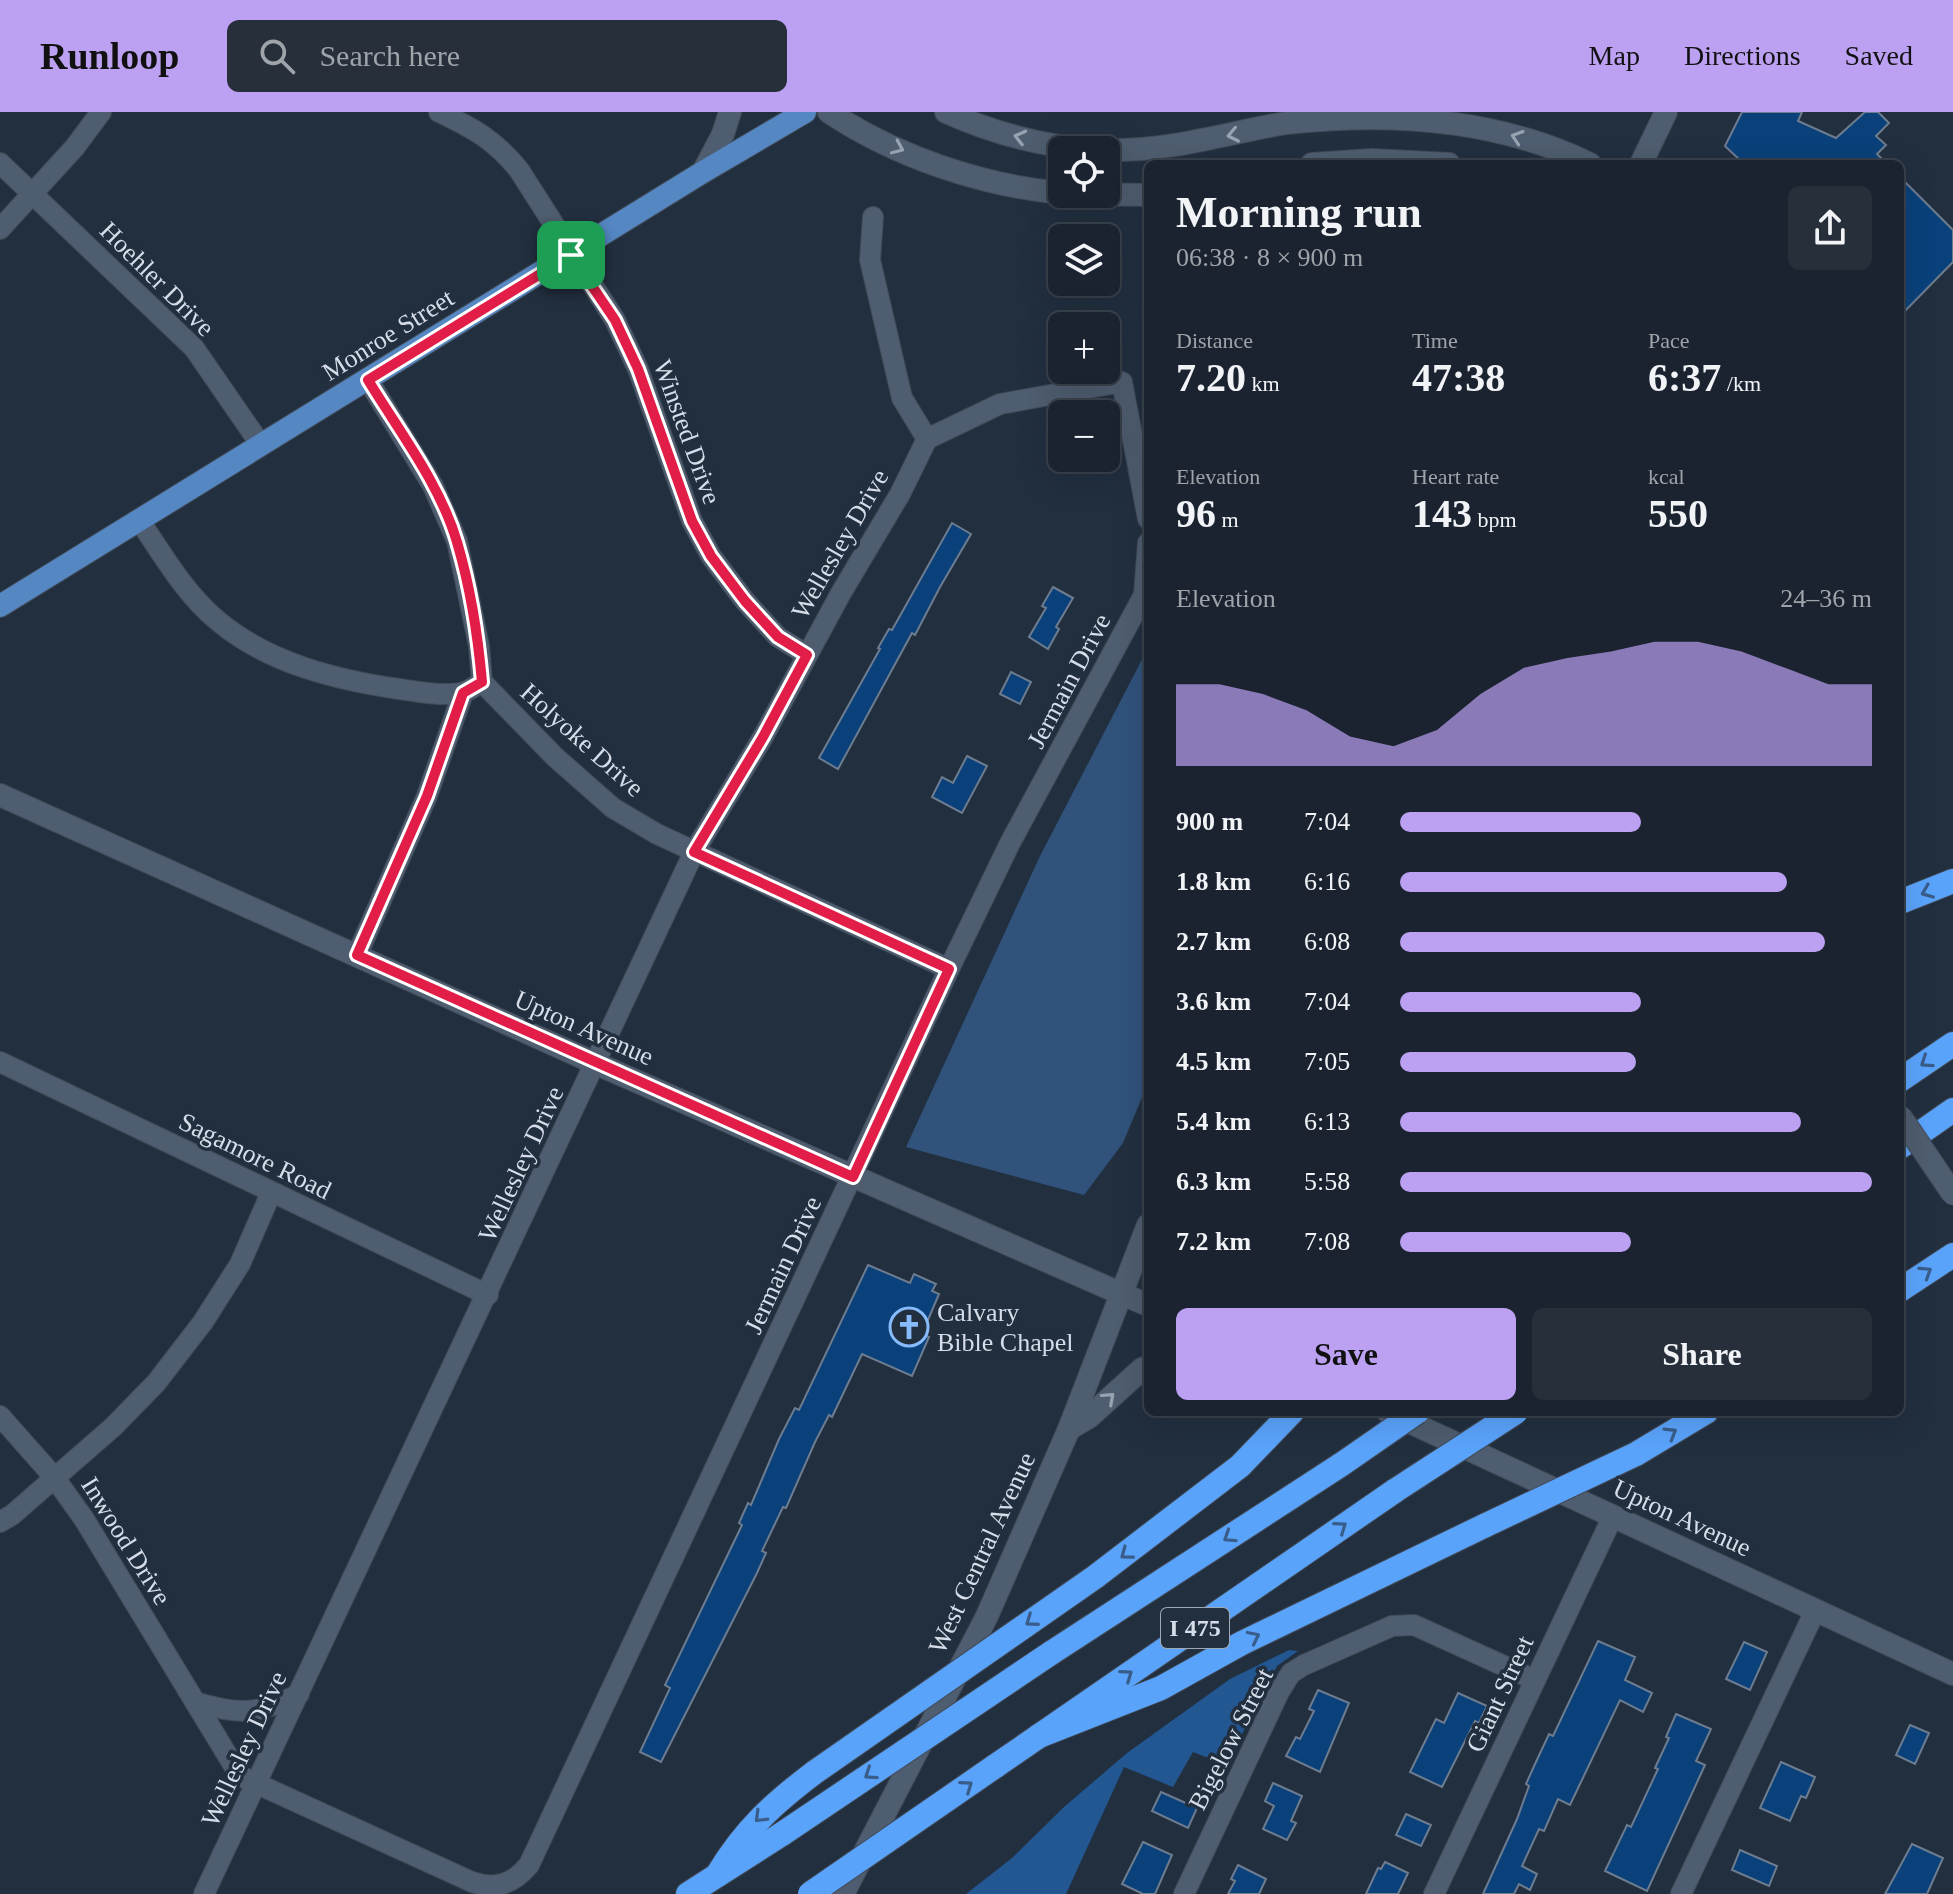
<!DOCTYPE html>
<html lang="en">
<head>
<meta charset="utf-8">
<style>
  :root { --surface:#1a232f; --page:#272f3b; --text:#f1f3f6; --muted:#9fa4aa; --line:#38404b; --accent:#bca0f2 }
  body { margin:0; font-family:Georgia,serif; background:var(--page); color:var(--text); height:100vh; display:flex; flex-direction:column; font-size:30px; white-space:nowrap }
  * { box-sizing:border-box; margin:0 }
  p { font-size:26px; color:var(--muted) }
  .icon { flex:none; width:44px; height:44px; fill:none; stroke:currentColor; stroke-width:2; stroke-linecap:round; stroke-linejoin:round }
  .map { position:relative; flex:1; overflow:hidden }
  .drawer { position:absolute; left:1144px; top:48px; width:760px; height:1256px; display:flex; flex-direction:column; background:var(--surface); border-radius:12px; box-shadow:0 8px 32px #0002,0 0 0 2px var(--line) }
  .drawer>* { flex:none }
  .buttons { position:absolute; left:1048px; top:24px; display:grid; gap:16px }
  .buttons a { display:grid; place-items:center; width:72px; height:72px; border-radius:12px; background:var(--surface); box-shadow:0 8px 32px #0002,0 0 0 2px var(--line); font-size:40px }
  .pin { position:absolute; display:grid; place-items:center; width:68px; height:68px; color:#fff; margin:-34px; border-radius:16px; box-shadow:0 4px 12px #0006 }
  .round { display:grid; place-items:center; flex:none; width:84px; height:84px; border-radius:12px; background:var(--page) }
  .overview { display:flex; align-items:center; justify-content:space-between; height:136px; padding:0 32px }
  h1 { font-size:44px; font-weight:800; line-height:60px }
  .metrics { display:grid; grid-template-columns:repeat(3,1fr); gap:12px; height:136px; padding:8px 32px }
  .metrics div { display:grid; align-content:center }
  .metrics b { font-size:40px; font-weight:800 }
  .metrics small { font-size:22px; font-weight:400 }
  .metrics p { font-size:22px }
  .chart { height:224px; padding:16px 32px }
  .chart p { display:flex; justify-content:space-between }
  .chart svg { width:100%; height:144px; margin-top:8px; fill:var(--accent); opacity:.7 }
  .primary-button { display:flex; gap:16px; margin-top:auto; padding:16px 32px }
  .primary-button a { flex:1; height:92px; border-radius:12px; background:var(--accent); color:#111; font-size:32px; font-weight:800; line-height:92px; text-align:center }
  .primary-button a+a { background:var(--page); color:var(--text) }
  ul { padding:0 32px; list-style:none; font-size:26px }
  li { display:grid; grid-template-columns:128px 96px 1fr; align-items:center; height:60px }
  li i { height:20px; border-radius:10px; background:var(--accent) }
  header { display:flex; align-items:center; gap:48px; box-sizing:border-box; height:112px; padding:0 40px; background:var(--accent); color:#111 }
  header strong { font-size:38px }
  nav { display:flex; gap:44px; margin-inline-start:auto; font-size:28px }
  .search { width:560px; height:72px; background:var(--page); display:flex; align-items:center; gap:20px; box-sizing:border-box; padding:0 28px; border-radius:12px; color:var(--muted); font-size:30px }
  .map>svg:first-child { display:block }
  .green { fill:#30527b }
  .forest { fill:#235792 }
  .building { fill:#0a417a; stroke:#6d7c8f; stroke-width:2 }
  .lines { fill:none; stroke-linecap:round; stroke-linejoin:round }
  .minor-casing { stroke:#404a58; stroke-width:22 }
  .tertiary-casing { stroke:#404a58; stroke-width:24 }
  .secondary-casing { stroke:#404a58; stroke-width:24 }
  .primary-casing { stroke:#404a58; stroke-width:24 }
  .motorway-casing { stroke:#404a58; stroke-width:26 }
  .minor { stroke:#4e5d6f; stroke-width:20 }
  .tertiary { stroke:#4e5d6f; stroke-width:22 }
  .secondary { stroke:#4e5d6f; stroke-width:22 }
  .primary { stroke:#5587c3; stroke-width:22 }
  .motorway { stroke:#5aa3fb; stroke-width:24 }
  .secondary-bridge-casing { stroke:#404a58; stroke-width:24; stroke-linecap:butt }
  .motorway-bridge-casing { stroke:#404a58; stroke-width:26; stroke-linecap:butt }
  .secondary-bridge { stroke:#4e5d6f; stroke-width:22 }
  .motorway-bridge { stroke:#5aa3fb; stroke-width:24 }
  .oneway { stroke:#98a3b2 }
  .oneway2 { stroke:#385d8a }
  .route-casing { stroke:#fff; stroke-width:16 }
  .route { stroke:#e11d48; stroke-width:10 }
  .labels { text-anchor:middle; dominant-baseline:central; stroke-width:7; stroke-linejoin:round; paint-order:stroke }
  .shield { fill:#222f3f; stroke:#9fa9b5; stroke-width:2 }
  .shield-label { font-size:24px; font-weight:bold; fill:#d5dde8 }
  .street-label { font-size:26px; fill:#d5dde8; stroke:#222f3f }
  .poi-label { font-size:26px; fill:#d5dde8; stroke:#222f3f; text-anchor:start }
</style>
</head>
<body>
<header>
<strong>Runloop</strong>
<div class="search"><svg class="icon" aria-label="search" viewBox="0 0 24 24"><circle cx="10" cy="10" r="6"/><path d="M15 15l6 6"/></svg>Search here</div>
<nav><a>Map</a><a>Directions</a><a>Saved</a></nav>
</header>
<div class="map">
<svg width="1953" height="1782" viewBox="0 0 1953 1782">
  <rect width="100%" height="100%" fill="#222f3f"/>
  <!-- green -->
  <path class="green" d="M1148 536V971L1123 1031 1084 1083 906 1035 1040 744Z"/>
  <!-- forest -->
  <path class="forest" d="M1289 1538 1298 1539 1277 1554 1226 1653 1193 1640 1173 1675 1124 1655 1066 1782H966L1012 1746 1064 1695 1127 1641 1230 1567Z"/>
  <!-- building -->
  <g class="building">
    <path d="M1742 0H1802L1798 9 1836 26 1865 0H1878L1889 11 1876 24 1886 33 1877 42 1887 52H1744L1725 34Z"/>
    <path d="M1900 65 1953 118V150L1900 204Z"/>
    <path d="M952 411 971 422 940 475 915 523 912 521 838 657 819 646 880 537 878 536 889 517 892 518Z"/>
    <path d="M1053 475 1073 486 1056 515 1059 517 1048 537 1029 525 1046 496 1042 494Z"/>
    <path d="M1011 560 1031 570 1020 592 1000 582Z"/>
    <path d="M967 644 987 654 962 701 932 685 942 665 953 671Z"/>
    <path d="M868 1153 910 1171 914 1162 936 1172 932 1179 939 1182 922 1222 929 1225 912 1264 862 1242 832 1305 829 1303 815 1330 786 1396 783 1395 762 1439 766 1441 757 1461 661 1650 640 1640 670 1576 665 1573 742 1413 739 1411 748 1391 751 1393 779 1327 795 1296 799 1298Z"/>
    <path d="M1598 1529 1635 1545 1625 1568 1652 1581 1643 1600 1620 1588 1570 1693 1558 1687 1544 1719 1539 1717 1522 1754 1537 1762 1530 1778 1519 1772 1514 1782H1483L1517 1707 1529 1674 1526 1672 1535 1652 1549 1622 1553 1624Z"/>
    <path d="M1744 1530 1767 1540 1750 1578 1726 1567Z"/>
    <path d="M1318 1578 1349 1591 1320 1660 1286 1644 1296 1625 1300 1627 1314 1599 1309 1597Z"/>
    <path d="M1458 1581 1487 1594 1479 1611 1475 1609 1442 1675 1410 1660 1436 1607 1444 1611Z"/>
    <path d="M1676 1602 1711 1617 1696 1649 1705 1653 1647 1779 1605 1759 1627 1713 1631 1715 1658 1657 1655 1656 1669 1626 1666 1625Z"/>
    <path d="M1910 1613 1929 1621 1915 1652 1896 1643Z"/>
    <path d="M1781 1650 1815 1665 1806 1686 1801 1684 1790 1709 1760 1696Z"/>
    <path d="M1273 1671 1302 1684 1291 1709 1296 1711 1287 1728 1263 1717 1274 1694 1265 1689Z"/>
    <path d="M1161 1680 1197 1696 1188 1716 1152 1699Z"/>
    <path d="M1406 1702 1431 1713 1421 1734 1396 1723Z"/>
    <path d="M1143 1730 1172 1743 1155 1782H1143L1122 1772Z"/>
    <path d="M1912 1732 1943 1746 1927 1782H1885Z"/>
    <path d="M1740 1738 1777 1754 1769 1774 1732 1758Z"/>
    <path d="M1385 1750 1408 1761 1398 1782H1366L1378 1756 1381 1757Z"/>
    <path d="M1238 1753 1266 1767 1259 1782H1228L1235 1769 1231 1767Z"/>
  </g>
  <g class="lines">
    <!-- minor casing -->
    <g class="minor-casing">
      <g id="minor">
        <path d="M439 0C473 16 495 28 519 58L615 208 638 257 692 409 711 444 745 489 778 525 807 543"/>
        <path d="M0 51 194 236 261 333"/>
        <path d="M873 105 870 148 902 286 927 327"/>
        <path d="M0 117 75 35 101 0"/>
        <path d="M368 268 433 374 457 429 479 534 482 570 555 645 613 696 657 722 949 857"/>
        <path d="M139 408C163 443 185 482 218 509 268 551 336 568 399 577 419 580 441 584 460 581 468 580 475 574 482 570"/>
        <path d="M357 843 427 684 463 581"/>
        <path d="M0 950 488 1183"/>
        <path d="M0 1304 54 1365 84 1407 240 1664 472 1770C496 1778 513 1772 529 1753L949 857 1010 731 1144 483 1148 431"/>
        <path d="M0 1410 12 1403 113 1315 156 1271 203 1210 240 1152 271 1081"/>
        <path d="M195 1590C238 1603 259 1603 299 1582"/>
        <path d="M204 1782 694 740 763 625 841 481 900 382 927 327 1000 292 1122 270 1148 407"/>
        <path d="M1184 1782 1279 1580 1291 1561 1304 1553 1392 1514 1414 1513 1535 1568"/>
        <path d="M1434 1782 1613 1404"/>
        <path d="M1681 1782 1815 1499"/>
      </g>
    </g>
    <!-- tertiary casing -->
    <g class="tertiary-casing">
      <g id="tertiary">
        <path d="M829 0C895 44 982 74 1062 81"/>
        <path d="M946 0C993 21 1045 35 1097 38"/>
        <path d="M1106 38C1168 40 1226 21 1286 11 1388 0 1496 6 1590 52"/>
        <path d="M1312 52 1372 48 1449 52"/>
        <path d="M703 60 723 22 730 0"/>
        <path d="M1075 82 1148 83"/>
        <path d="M0 683 597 952 1122 1182"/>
      </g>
    </g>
    <!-- secondary casing -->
    <g class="secondary-casing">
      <g id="secondary">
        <path d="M1641 52 1666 0"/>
        <path d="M1122 1182 1148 1193"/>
        <path d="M1388 1300 1953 1562"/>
        <path d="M1069 1317 1089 1305 1142 1257 1148 1255"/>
        <path d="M843 1782 987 1504 1069 1317 1148 1113"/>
      </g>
    </g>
    <!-- primary casing -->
    <g class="primary-casing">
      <path id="primary" d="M0 494 703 60 805 0"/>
    </g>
    <!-- motorway casing -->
    <g class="motorway-casing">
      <g id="motorway">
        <path d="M1900 790 1953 769"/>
        <path d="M1900 968 1953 932"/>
        <path d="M1900 1035 1953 998"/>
        <path d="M1900 1178 1953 1143"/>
        <path d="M1636 1342 1706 1300"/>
        <path d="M1095 1465 1240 1354 1292 1300"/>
        <path d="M1051 1541 1342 1352"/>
        <path d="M1039 1624 1161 1576 1242 1531 1486 1413"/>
        <path d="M994 1655 1396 1378"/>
        <path d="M718 1762C745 1717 774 1691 815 1660"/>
        <path d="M688 1782 782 1722"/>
      </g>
    </g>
    <!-- minor -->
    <use href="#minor" class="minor"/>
    <!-- tertiary -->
    <use href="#tertiary" class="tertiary"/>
    <!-- secondary -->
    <use href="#secondary" class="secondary"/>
    <!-- primary -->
    <use href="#primary" class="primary"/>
    <!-- motorway -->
    <use href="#motorway" class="motorway"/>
    <!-- secondary-bridge casing -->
    <g class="secondary-bridge-casing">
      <path id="secondary-bridge" d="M1900 1004 1953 1082"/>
    </g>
    <!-- motorway-bridge casing -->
    <g class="motorway-bridge-casing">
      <g id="motorway-bridge">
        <path d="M1342 1352 1417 1300"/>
        <path d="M1396 1378 1516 1300"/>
        <path d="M1486 1413 1636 1342"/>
        <path d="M815 1660 1095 1465"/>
        <path d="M782 1722 1051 1541"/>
        <path d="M810 1782 994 1655"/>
      </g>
    </g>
    <!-- secondary-bridge -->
    <use href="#secondary-bridge" class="secondary-bridge"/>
    <!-- motorway-bridge -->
    <use href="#motorway-bridge" class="motorway-bridge"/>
  </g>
  <!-- one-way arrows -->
  <defs><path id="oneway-chevron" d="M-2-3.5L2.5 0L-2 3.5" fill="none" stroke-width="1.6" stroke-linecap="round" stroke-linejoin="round" transform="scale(2)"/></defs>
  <g class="oneway">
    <use href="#oneway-chevron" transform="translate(1233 23) rotate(168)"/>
    <use href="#oneway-chevron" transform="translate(1020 25) rotate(-166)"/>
    <use href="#oneway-chevron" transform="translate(1517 25) rotate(-162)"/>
    <use href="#oneway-chevron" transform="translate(898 36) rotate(24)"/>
    <use href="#oneway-chevron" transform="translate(1109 1286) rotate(-42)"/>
  </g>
  <g class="oneway2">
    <use href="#oneway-chevron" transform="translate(1927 780) rotate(158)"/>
    <use href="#oneway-chevron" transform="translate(1926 950) rotate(146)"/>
    <use href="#oneway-chevron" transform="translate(1926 1160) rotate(-33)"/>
    <use href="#oneway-chevron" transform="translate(1671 1321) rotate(-31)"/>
    <use href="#oneway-chevron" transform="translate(1341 1415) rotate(-35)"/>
    <use href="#oneway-chevron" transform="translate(1229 1425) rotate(147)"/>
    <use href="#oneway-chevron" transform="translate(1126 1442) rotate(143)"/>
    <use href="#oneway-chevron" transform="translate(1031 1509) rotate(145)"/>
    <use href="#oneway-chevron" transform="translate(1254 1525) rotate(-26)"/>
    <use href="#oneway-chevron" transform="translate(1127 1563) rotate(-35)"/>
    <use href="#oneway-chevron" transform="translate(870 1662) rotate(146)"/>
    <use href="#oneway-chevron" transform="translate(967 1674) rotate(-35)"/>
    <use href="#oneway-chevron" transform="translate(760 1705) rotate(135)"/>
  </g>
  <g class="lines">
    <!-- route casing -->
    <g class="route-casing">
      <path id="route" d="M571 143 615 208 638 257 692 409 711 444 745 489 778 525 807 543 763 625 694 740 949 857 853 1065 357 843 427 684 463 581 482 570C478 524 470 474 457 430 440 372 399 319 368 268Z"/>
    </g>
    <!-- route -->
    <use href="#route" class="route"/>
  </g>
  <!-- icons -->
  <defs>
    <g id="church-ring" transform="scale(2)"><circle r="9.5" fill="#222f3f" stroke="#87bbfb" stroke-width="1.5"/><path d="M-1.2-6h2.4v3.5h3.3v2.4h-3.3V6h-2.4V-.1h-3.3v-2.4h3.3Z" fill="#87bbfb"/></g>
  </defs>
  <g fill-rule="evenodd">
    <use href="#church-ring" x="909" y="1215"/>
  </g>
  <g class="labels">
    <!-- shield labels -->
    <rect class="shield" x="1161" y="1496" width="68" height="40" rx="6"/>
    <g class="shield-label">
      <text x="1195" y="1516">I 475</text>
    </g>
    <!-- street labels -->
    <g class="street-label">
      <text transform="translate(157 167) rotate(45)">Hoehler Drive</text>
      <text transform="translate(388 223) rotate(-32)">Monroe Street</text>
      <text transform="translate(687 320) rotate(70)">Winsted Drive</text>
      <text transform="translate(840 432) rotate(-60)">Wellesley Drive</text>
      <text transform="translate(1069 569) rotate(-62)">Jermain Drive</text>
      <text transform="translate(582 628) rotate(42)">Holyoke Drive</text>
      <text transform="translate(584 916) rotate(24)">Upton Avenue</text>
      <text transform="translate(255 1044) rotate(26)">Sagamore Road</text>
      <text transform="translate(521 1052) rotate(-65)">Wellesley Drive</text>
      <text transform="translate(783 1153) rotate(-65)">Jermain Drive</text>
      <text transform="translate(1682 1406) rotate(25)">Upton Avenue</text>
      <text transform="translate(126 1429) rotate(58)">Inwood Drive</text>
      <text transform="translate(982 1441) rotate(-65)">West Central Avenue</text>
      <text transform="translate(1500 1582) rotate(-65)">Giant Street</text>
      <text transform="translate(1231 1627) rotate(-63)">Bigelow Street</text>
      <text transform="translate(244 1637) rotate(-65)">Wellesley Drive</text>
    </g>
    <!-- poi labels -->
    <g class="poi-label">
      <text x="937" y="1200">Calvary<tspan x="937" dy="30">Bible Chapel</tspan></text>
    </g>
  </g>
</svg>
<div class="buttons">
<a><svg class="icon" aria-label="locate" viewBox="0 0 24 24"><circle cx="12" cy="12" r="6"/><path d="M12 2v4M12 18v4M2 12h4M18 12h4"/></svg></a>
<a><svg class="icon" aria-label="layers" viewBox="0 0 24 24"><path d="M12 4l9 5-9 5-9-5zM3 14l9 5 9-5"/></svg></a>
<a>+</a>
<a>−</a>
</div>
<div class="pin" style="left:571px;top:143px;background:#1e9e55"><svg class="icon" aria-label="arrive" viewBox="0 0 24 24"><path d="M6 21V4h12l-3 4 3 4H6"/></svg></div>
<section class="drawer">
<div class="overview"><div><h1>Morning run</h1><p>06:38 · 8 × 900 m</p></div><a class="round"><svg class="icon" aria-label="share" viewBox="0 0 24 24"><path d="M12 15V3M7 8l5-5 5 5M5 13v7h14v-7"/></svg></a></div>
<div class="metrics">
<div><p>Distance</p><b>7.20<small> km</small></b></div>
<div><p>Time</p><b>47:38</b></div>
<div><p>Pace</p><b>6:37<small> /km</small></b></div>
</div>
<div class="metrics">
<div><p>Elevation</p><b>96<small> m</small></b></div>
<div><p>Heart rate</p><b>143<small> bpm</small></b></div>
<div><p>kcal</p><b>550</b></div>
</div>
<div class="chart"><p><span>Elevation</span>24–36 m</p>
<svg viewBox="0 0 160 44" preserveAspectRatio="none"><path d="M0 44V19L10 19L20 22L30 27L40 35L50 38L60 33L70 22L80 14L90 11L100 9L110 6L120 6L130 9L140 14L150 19L160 19V44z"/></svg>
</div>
<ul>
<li><b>900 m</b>7:04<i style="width:51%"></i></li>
<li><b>1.8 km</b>6:16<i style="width:82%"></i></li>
<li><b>2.7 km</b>6:08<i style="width:90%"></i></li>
<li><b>3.6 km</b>7:04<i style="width:51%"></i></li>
<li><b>4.5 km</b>7:05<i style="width:50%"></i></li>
<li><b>5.4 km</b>6:13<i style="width:85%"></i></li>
<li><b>6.3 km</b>5:58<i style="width:100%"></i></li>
<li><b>7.2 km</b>7:08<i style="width:49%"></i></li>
</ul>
<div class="primary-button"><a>Save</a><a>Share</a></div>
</section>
</div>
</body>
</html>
